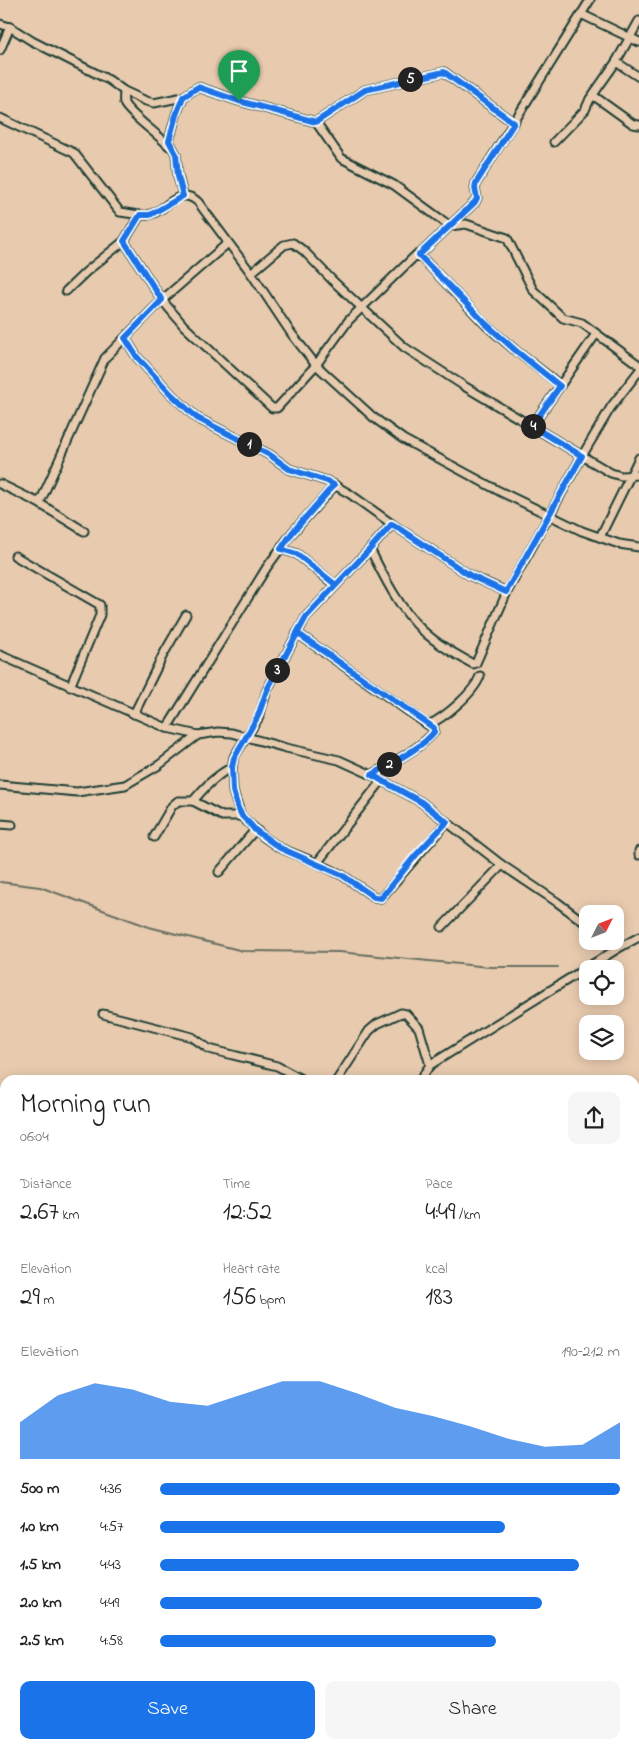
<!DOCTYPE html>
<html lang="en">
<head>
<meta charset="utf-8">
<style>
  :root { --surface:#fff; --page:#f6f6f6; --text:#202124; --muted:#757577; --accent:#1a73e8 }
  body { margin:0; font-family:"Indie Flower",sans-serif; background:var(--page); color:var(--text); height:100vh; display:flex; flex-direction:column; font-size:19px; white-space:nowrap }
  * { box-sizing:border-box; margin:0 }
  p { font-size:16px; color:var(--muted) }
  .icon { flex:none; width:28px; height:28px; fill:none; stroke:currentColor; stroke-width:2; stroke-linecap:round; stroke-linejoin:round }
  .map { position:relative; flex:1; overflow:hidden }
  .panel { position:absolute; left:0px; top:1075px; width:640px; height:674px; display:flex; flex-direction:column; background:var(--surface); border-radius:15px 15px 0 0; box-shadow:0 2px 12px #0003 }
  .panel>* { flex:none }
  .needle { width:32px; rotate:48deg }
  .tools { position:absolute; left:579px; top:905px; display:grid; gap:10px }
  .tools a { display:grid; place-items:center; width:45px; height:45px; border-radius:10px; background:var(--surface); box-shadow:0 2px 12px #0003; font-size:25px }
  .pin { position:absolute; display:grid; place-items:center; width:42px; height:42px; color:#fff; margin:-51px -21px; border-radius:50% 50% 50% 0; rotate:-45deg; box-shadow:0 0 5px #0007 }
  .pin .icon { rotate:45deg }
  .km { position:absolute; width:25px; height:25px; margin:-12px; border-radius:50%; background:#222; color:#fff; font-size:14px; line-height:25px; text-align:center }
  .round { display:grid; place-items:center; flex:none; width:52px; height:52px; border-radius:10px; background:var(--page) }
  .headline { display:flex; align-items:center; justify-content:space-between; height:85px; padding:0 20px }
  h1 { font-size:28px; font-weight:600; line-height:38px }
  .figures { display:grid; grid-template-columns:repeat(3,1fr); gap:8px; height:85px; padding:5px 20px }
  .figures div { display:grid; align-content:center }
  .figures b { font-size:25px; font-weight:600 }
  .figures small { font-size:14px; font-weight:400 }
  .figures p { font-size:14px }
  .chart { height:140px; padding:10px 20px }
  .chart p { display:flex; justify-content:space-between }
  .chart svg { width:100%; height:90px; margin-top:5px; fill:var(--accent); opacity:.7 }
  .action { display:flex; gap:10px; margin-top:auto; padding:10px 20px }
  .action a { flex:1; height:58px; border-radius:10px; background:var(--accent); color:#fff; font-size:20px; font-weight:600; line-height:58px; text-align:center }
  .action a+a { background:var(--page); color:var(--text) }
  ul { padding:0 20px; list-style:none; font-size:16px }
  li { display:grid; grid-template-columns:80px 60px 1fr; align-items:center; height:38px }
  li i { height:12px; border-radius:6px; background:var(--accent) }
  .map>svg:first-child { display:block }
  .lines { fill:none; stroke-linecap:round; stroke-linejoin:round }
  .stream { stroke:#676f60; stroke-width:2 }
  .minor-casing { stroke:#1f3d34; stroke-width:11 }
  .minor { stroke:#e8cbaf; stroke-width:7 }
  .route-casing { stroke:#fff; stroke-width:10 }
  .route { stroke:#1a73e8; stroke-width:6 }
</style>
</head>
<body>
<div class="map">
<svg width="639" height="1748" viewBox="0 0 639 1748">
  <rect width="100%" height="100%" fill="#e8cbaf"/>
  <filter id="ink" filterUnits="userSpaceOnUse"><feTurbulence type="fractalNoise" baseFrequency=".02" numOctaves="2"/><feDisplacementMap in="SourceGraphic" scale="10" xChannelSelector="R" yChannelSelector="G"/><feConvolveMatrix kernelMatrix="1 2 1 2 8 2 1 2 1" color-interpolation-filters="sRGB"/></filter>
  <g filter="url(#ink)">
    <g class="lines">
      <!-- stream -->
      <path class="stream" d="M0 882 40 887 149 927 243 951 339 952 489 967H558"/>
      <!-- minor casing -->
      <g class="minor-casing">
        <g id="minor">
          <path d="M581 14 639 42"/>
          <path d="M0 24 10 27 32 41 109 80 124 91 146 101 154 103 183 97 198 87 239 101 316 122 365 90 444 72 514 123"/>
          <path d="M0 50 10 27"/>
          <path d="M616 62 639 77"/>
          <path d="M124 91C124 94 123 99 124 103 127 112 160 136 169 146"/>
          <path d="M590 99 616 62 639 21"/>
          <path d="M0 118 74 153 120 212C129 213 140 216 148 215 167 212 178 184 198 202L251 273 291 333 316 365 373 417 403 439 499 491 582 531 619 544 639 547"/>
          <path d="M316 122 341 158 394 185 450 226 466 224 507 238 533 290 563 318 582 323 639 365"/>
          <path d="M554 142 585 110 590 99 594 96 633 124 639 125"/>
          <path d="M183 195 178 176 176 154 169 141 176 115 183 97"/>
          <path d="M124 241 162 300 184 326 272 408H277L316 365 349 320 416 255 423 259 486 325 515 350 560 385"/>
          <path d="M419 255 475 202 477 198 475 188 476 183 590 0"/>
          <path d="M251 273 284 245 293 243 304 251 333 281 404 347 464 386 611 473 621 476 639 475"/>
          <path d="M66 291 87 271 124 241 140 215"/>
          <path d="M125 338 137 357 171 394 197 418 270 455 289 469 327 481 350 494 392 524 471 576 507 592"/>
          <path d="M532 426 596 334"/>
          <path d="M0 484 37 502 84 531"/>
          <path d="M37 502 41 500 105 358 162 300 228 243"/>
          <path d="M600 537 639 458"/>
          <path d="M281 549 297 554 335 585"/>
          <path d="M370 549C384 577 399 608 422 630 437 644 455 654 473 664L476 663 507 592 582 456 611 407 639 371"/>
          <path d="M15 556 100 605V615L70 687"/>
          <path d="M297 633 428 725C444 718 474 693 480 676"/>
          <path d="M0 655 167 728 198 735 218 732 232 733 286 748 339 760 372 775 421 802 502 865 557 902 588 925"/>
          <path d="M134 714 163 655 186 615"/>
          <path d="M167 728 267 567 292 533 335 485"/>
          <path d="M372 775C391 763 420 749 434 732V728L430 724"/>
          <path d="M382 780 317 863 280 848 264 837 241 816 233 791 232 767 234 757 259 717 267 690 306 617 370 549 392 524"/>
          <path d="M0 785 77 792 125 785 159 765 198 735"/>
          <path d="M193 801C205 787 215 776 232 767"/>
          <path d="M0 824 12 825"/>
          <path d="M154 837 172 806 178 801H193L222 816H241"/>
          <path d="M639 851V855"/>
          <path d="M317 863 342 875 374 897 381 898 447 822"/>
          <path d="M219 872 255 830"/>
          <path d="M442 927 502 865"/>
          <path d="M608 941 617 949"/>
          <path d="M103 1014 192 1037 209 1049 277 1066 303 1080"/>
          <path d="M337 1080 369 1031 377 1024 401 1013 406 1014 419 1028 430 1065"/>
          <path d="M420 1080 430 1065 617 949 639 937"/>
          <path d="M635 1293 639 1290"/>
          <path d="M635 1371 639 1375"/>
          <path d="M635 1386 639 1381"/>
          <path d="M635 1528 639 1524"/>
          <path d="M635 1622 639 1618"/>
          <path d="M0 1656 5 1658"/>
          <path d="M635 1730 639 1726"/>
          <path d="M219 1744 233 1748"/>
          <path d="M602 1744 608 1748"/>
          <path d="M95 1748 97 1744"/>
          <path d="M238 1748 241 1744"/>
          <path d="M400 1748 403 1744"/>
          <path d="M493 1748 496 1744"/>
          <path d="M586 1748 589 1744"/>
          <path d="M617 1748 621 1744"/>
        </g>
      </g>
      <!-- minor -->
      <use href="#minor" class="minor"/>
    </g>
  </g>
  <g class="lines" filter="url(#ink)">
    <!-- route casing -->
    <g class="route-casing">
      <path id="route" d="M239 101 198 87 183 97 176 115 169 141 176 154 178 176 183 196 150 215H140L124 241 162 300 125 338 137 357 171 394 197 418 270 455 289 469 327 481 334 485 292 533 281 549 297 554 336 585 306 617 297 633 434 728V732C421 749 391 763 372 775L421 802 447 822 416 855 381 898 374 897 342 875 280 848 255 830 250 824 242 816 238 808 233 791 232 767 234 758 258 716 267 690 306 617 370 549 392 524 471 576 506 592 582 456 532 426 560 386 515 350 486 324 419 255 475 202 477 198 475 188 476 183 514 123 444 72 365 90 316 122 239 101"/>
    </g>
    <!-- route -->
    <use href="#route" class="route"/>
  </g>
</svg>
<div class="tools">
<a><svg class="needle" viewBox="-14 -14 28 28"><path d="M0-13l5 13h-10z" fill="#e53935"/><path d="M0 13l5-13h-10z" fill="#757577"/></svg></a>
<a><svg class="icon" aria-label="locate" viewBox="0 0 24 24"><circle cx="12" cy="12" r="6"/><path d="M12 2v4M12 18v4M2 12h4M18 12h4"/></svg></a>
<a><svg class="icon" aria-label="layers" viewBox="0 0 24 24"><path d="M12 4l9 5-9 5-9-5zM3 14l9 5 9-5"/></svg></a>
</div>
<div class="pin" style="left:239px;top:101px;background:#1e9e55"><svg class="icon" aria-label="arrive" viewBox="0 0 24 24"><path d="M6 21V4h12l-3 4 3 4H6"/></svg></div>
<b class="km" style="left:249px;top:444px">1</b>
<b class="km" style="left:389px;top:764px">2</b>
<b class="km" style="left:277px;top:670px">3</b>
<b class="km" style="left:533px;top:426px">4</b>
<b class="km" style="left:410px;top:79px">5</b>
<section class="panel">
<div class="headline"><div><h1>Morning run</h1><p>06:04</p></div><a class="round"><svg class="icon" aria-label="share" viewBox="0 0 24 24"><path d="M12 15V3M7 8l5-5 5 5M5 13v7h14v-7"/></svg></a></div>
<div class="figures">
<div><p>Distance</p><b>2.67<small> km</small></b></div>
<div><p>Time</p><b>12:52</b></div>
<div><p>Pace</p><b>4:49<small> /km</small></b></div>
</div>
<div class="figures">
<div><p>Elevation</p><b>29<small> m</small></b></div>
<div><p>Heart rate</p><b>156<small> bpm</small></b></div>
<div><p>kcal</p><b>183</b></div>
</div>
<div class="chart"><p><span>Elevation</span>190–212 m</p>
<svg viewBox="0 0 160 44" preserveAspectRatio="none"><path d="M0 44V26L10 13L20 7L30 10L40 16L50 18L60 12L70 6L80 6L90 12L100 19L110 23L120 28L130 34L140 38L150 37L160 26V44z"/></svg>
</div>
<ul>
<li><b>500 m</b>4:36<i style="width:100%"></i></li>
<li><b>1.0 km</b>4:57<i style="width:75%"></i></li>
<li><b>1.5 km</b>4:43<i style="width:91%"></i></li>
<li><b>2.0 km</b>4:49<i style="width:83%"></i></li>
<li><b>2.5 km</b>4:58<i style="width:73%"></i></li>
</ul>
<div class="action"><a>Save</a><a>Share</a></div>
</section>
</div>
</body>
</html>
